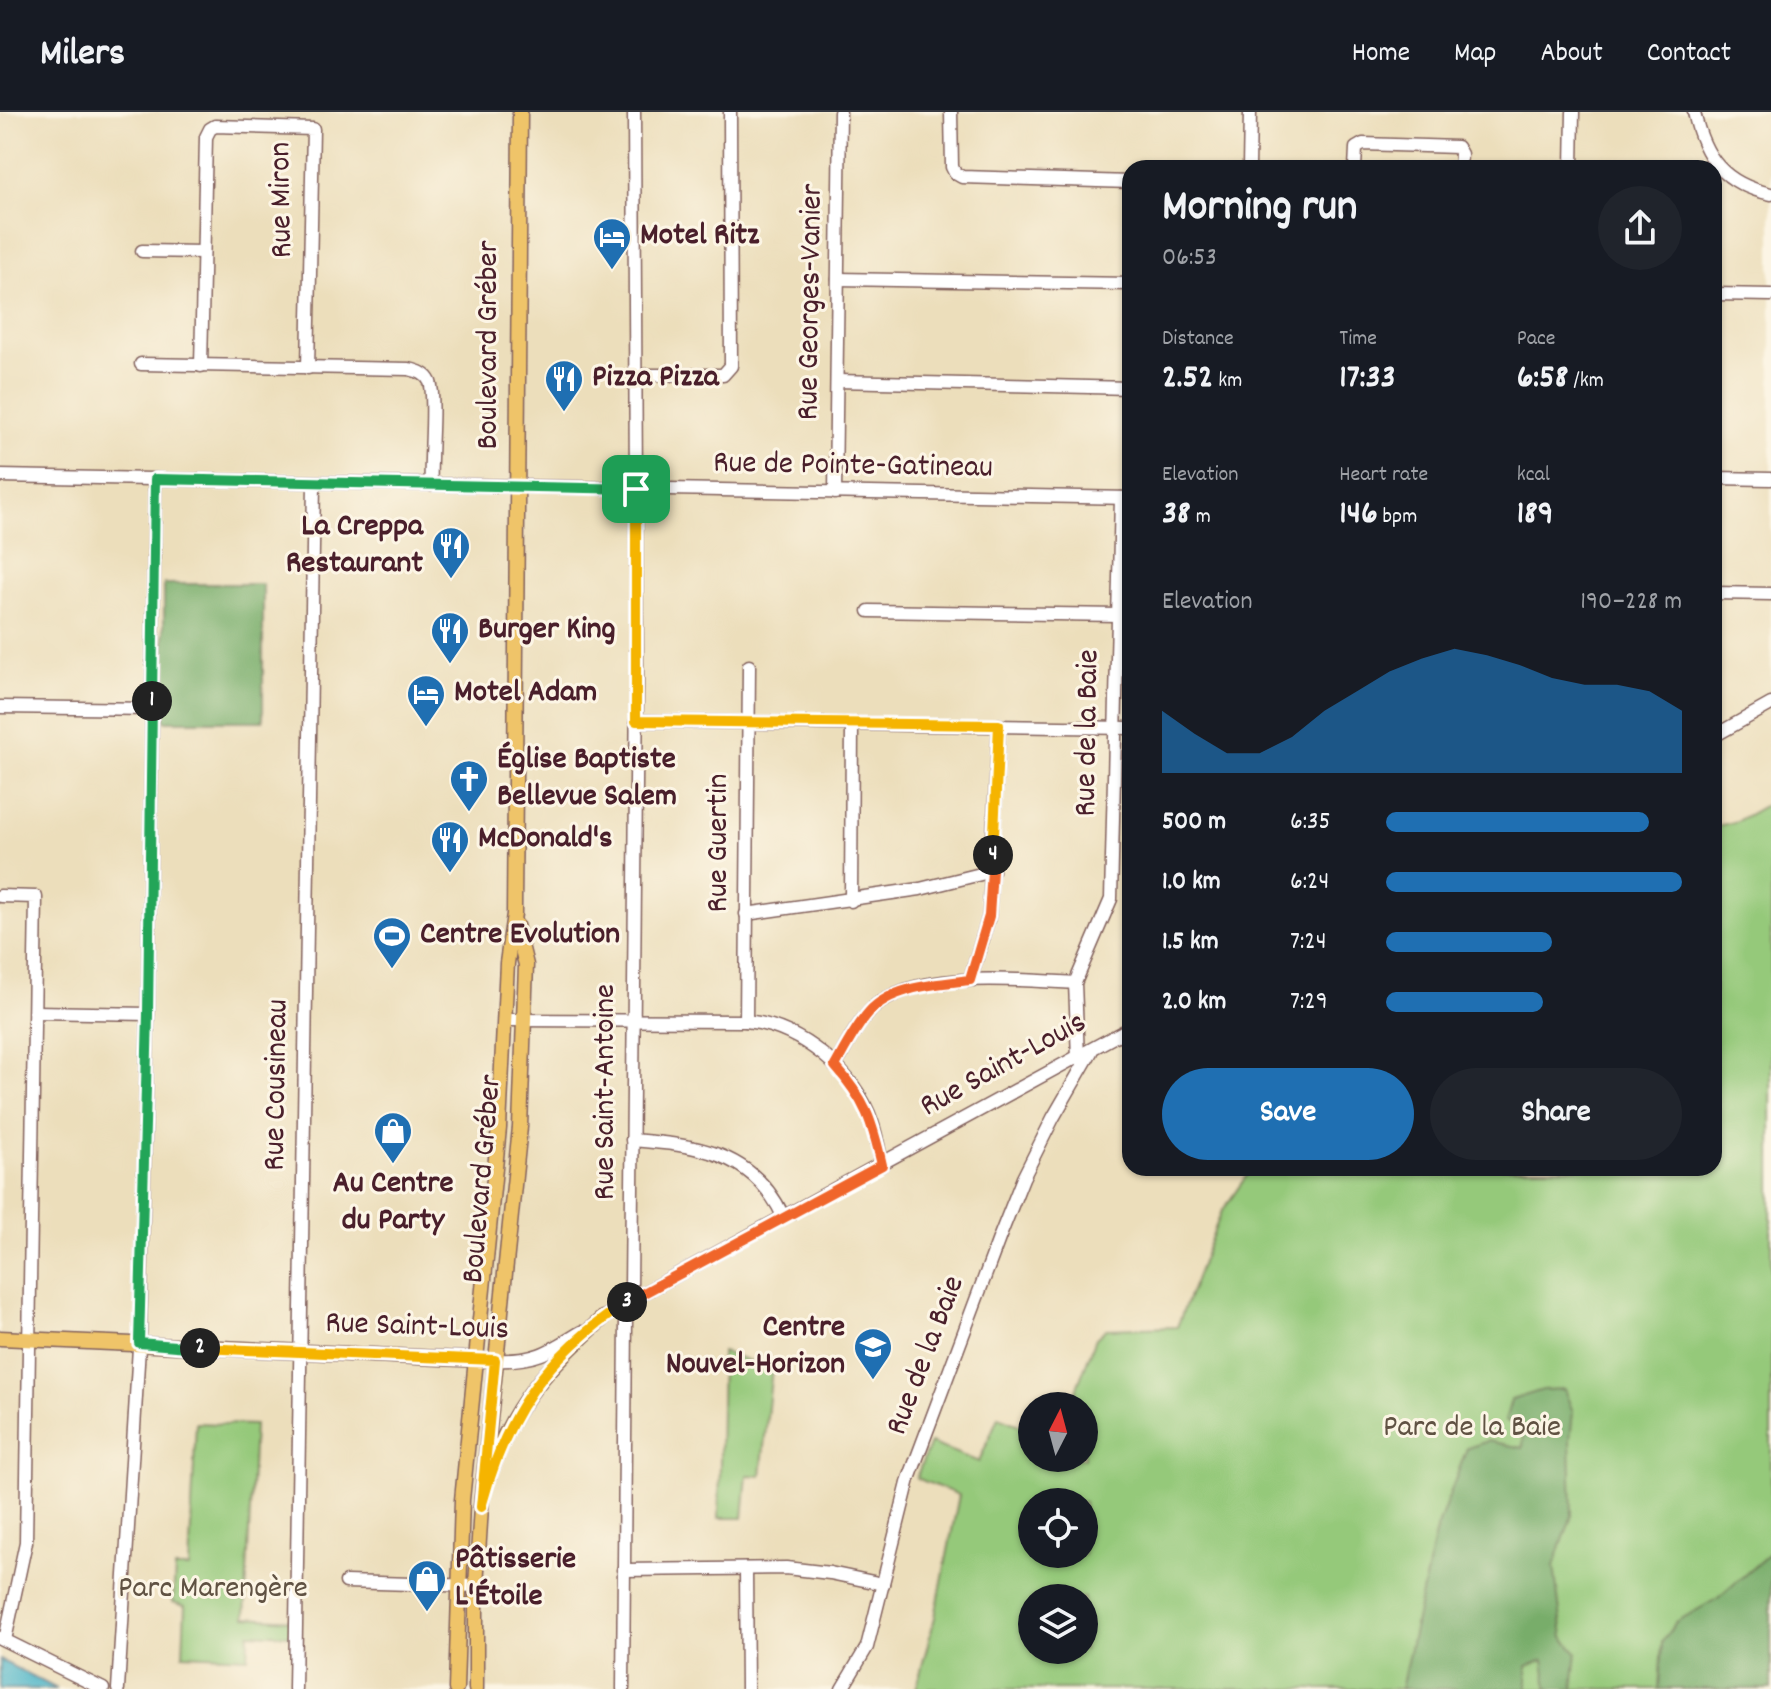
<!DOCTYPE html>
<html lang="en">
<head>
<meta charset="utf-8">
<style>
  :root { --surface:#171b24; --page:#20242c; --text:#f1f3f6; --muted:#9ea1a6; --line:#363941; --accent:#1f6fb2 }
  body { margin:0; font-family:Dekko,sans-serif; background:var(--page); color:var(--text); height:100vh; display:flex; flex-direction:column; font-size:30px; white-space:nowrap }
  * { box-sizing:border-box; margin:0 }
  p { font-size:26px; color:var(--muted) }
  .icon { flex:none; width:44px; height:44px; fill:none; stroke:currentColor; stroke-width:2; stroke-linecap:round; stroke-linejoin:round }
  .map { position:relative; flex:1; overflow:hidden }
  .panel { position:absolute; left:1122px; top:48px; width:600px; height:1016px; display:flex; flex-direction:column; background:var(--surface); border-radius:24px; box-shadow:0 2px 6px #0004 }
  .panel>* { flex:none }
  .needle { width:52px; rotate:6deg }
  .controls { position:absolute; left:1018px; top:1280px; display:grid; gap:16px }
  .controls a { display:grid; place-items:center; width:80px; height:80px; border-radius:50%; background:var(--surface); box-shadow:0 2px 6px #0004; font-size:40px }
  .pin { position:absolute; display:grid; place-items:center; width:68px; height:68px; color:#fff; margin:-34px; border-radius:16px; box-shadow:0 4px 12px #0006 }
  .km { position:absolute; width:40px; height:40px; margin:-20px; border-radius:50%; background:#222; color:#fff; font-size:22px; line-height:40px; text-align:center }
  .round { display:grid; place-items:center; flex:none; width:84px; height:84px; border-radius:42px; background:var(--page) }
  .overview { display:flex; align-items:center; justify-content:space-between; height:136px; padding:0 40px }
  h1 { font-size:44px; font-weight:800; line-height:60px }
  .stats { display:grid; grid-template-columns:repeat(3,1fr); gap:12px; height:136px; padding:8px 40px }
  .stats div { display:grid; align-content:center }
  .stats b { font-size:34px; font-weight:800 }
  .stats small { font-size:22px; font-weight:400 }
  .stats p { font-size:22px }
  .chart { height:224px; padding:16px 40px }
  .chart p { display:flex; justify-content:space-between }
  .chart svg { width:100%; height:144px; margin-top:8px; fill:var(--accent); opacity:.7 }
  .action { display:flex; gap:16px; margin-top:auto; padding:16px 40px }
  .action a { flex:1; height:92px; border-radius:48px; background:var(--accent); color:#fff; font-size:32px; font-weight:800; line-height:92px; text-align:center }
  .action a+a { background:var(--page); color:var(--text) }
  ul { padding:0 40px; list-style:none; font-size:26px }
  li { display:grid; grid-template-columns:128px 96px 1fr; align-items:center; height:60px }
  li i { height:20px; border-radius:10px; background:var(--accent) }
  header { display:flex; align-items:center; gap:48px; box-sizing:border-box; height:112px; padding:0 40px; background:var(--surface); border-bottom:2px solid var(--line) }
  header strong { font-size:38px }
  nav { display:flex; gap:44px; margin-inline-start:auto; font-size:28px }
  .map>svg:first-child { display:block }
  .green { fill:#95c97a; stroke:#707452; stroke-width:2; fill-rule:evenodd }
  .forest { fill:#78ad6a; stroke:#61664a; stroke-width:2 }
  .water { fill:#4ab4c8; stroke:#4a6a7a; stroke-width:2 }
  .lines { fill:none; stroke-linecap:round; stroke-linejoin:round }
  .minor-casing { stroke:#83625d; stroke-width:15 }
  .major-casing { stroke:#83625d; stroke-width:17 }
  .minor { stroke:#fff; stroke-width:12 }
  .major { stroke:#efc469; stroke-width:14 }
  .split-1-casing { stroke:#fff; stroke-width:16 }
  .split-2-casing { stroke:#fff; stroke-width:16 }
  .split-3-casing { stroke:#fff; stroke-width:16 }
  .split-4-casing { stroke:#fff; stroke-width:16 }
  .split-5-casing { stroke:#fff; stroke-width:16 }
  .split-1 { stroke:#22a559; stroke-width:10 }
  .split-2 { stroke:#22a559; stroke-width:10 }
  .split-3 { stroke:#f5b400; stroke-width:10 }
  .split-4 { stroke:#f0652b; stroke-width:10 }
  .split-5 { stroke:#f5b400; stroke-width:10 }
  .labels { text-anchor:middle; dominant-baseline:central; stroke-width:6; stroke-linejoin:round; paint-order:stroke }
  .street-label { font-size:32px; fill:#4a1f2b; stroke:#fcf5e5 }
  .poi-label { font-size:32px; font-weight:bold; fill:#4a1f2b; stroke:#fcf5e5; text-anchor:start }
  .park-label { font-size:32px; fill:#605243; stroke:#fcf5e5 }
</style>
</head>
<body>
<header>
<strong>Milers</strong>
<nav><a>Home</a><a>Map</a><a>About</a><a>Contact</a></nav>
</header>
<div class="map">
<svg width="1771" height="1577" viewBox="0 0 1771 1577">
  <rect width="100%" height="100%" fill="#fcf5e5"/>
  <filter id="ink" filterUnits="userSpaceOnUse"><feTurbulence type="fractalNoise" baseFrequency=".0125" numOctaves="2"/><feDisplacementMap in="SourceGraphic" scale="16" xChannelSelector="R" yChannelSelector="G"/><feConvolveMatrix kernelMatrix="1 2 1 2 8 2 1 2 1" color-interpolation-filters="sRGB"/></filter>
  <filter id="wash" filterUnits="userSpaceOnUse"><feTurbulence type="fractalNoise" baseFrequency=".006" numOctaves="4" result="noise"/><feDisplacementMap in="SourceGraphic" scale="32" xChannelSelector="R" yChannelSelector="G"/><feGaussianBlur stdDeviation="1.8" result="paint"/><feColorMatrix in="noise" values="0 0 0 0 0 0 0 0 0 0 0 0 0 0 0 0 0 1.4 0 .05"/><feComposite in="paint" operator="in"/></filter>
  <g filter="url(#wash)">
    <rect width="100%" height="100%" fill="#ecdebb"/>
    <!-- green -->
    <g class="green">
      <path d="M1771 690V1577H916L935 1505 959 1383 916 1366 930 1331 979 1350 998 1305 1032 1318V1346H1084V1294H1070L1096 1226 1106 1217 1177 1215 1221 1101 1252 1056H1714V715L1737 709ZM1032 1390H1084V1442H1032ZM1032 1486H1084V1538H1032Z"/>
      <path d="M722 1240 772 1256 761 1364 747 1363 743 1406H719Z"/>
      <path d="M196 1311 254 1313 245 1505 292 1508 291 1523 249 1521 248 1545 183 1542 185 1494 173 1490 175 1456H189Z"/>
    </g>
    <!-- forest -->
    <g class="forest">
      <rect x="164" y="472" width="99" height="137"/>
      <path d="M1564 1277 1573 1300 1570 1328 1572 1403 1554 1454 1563 1525 1577 1540 1573 1577H1548L1544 1548 1527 1554V1577H1401L1435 1422 1467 1336 1488 1329 1523 1336 1524 1314 1505 1309 1511 1288 1543 1278Z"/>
      <path d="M1771 1440V1577H1659L1662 1530 1676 1510 1718 1486Z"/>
    </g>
    <!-- water -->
    <path class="water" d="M0 1548 57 1577H0Z"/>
  </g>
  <g filter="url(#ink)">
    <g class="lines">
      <!-- minor casing -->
      <g class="minor-casing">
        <g id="minor">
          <path d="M951 0 952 55 955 61 962 65 1130 70"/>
          <path d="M1694 0C1704 46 1724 72 1771 82"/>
          <path d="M1249 56 1250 0"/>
          <path d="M1355 56 1356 36 1363 32 1457 35 1461 42 1460 56"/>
          <path d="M1572 56 1573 0"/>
          <path d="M142 139 203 140"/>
          <path d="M838 167 1130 172"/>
          <path d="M1714 182 1771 183"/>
          <path d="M141 252 409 257C417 259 426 261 430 270 436 286 429 351 431 373"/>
          <path d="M201 254 206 25 210 17 215 14 313 17 308 256"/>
          <path d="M635 263H723L731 254 730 0"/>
          <path d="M837 269 1130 276"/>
          <path d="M0 364 1130 386"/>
          <path d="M1714 366 1771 367"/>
          <path d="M835 381 840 0"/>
          <path d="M1714 481 1771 482"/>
          <path d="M869 499 1118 503"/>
          <path d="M0 595 152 597"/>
          <path d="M636 609 1130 616"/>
          <path d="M1714 624 1771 592"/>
          <path d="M0 784 36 785 26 1430 5 1528"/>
          <path d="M851 789 852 612"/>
          <path d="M746 802 920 777 993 759"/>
          <path d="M970 868 989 804 999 613"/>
          <path d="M35 900 148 902"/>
          <path d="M506 908 746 909C799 914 855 959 872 1010 877 1024 879 1039 882 1053"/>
          <path d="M746 909 749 554"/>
          <path d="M1078 946 1075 871 1111 787 1121 386"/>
          <path d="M835 954C846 935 856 913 872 897 913 857 1021 868 1075 871"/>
          <path d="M632 1028C695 1033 753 1039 783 1104"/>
          <path d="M597 1210 629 1189 1130 916"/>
          <path d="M495 1248C534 1250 549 1240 581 1220"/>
          <path d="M746 1457 747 1577"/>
          <path d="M623 1458 786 1456 830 1461 883 1472"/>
          <path d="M346 1470 476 1474"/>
          <path d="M0 1526 103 1577"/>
          <path d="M118 1577 140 1219 148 902 155 367"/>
          <path d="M295 1577 314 371"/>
          <path d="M623 1577 626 1207 631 1178 637 570 634 0"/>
          <path d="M842 1577 867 1535 909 1367 1000 1124 1023 1066 1053 1006 1091 940"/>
        </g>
      </g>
      <!-- major casing -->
      <g class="major-casing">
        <g id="major">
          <path d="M0 1226 483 1248"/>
          <path d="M489 1364C512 1291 548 1256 603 1206"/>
          <path d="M456 1577 462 1388 499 1016 507 851 514 802 520 0"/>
          <path d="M476 1577V1474L481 1395 520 1015 526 853 516 813"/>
        </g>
      </g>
      <!-- minor -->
      <use href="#minor" class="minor"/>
      <!-- major -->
      <use href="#major" class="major"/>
    </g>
  </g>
  <g class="lines" filter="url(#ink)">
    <!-- split-1 casing -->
    <g class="split-1-casing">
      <path id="split-1" d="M152 589 155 367 636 377"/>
    </g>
    <!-- split-2 casing -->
    <g class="split-2-casing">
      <path id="split-2" d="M152 589 148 902 139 1231 200 1236"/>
    </g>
    <!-- split-3 casing -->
    <g class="split-3-casing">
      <path id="split-3" d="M200 1236 495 1248 481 1395C506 1301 546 1244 627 1190"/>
    </g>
    <!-- split-4 casing -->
    <g class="split-4-casing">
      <path id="split-4" d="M627 1190 882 1053C872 1009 866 989 835 954 845 936 855 916 869 900 892 874 938 872 970 868L989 804 993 743"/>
    </g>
    <!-- split-5 casing -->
    <g class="split-5-casing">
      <path id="split-5" d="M636 377V609L999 613 993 743"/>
    </g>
    <!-- split-1 -->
    <use href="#split-1" class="split-1"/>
    <!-- split-2 -->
    <use href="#split-2" class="split-2"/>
    <!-- split-3 -->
    <use href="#split-3" class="split-3"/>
    <!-- split-4 -->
    <use href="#split-4" class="split-4"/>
    <!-- split-5 -->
    <use href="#split-5" class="split-5"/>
  </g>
  <!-- icons -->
  <defs>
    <g id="hotel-pin" transform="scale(2)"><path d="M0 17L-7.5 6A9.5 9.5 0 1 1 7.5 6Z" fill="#1f6fb2" stroke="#fcf5e5"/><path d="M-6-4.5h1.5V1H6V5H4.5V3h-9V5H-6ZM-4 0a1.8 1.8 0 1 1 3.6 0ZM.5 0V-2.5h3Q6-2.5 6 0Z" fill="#fff"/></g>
    <g id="restaurant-pin" transform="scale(2)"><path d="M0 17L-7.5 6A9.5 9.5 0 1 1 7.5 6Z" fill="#1f6fb2" stroke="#fcf5e5"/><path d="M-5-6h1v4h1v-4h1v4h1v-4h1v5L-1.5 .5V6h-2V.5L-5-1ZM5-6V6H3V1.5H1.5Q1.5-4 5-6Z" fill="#fff"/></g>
    <g id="church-pin" transform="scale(2)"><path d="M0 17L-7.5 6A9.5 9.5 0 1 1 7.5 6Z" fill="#1f6fb2" stroke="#fcf5e5"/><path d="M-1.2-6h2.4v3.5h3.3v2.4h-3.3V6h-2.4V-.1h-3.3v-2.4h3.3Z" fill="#fff"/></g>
    <g id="stadium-pin" transform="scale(2)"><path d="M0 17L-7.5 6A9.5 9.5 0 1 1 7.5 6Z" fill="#1f6fb2" stroke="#fcf5e5"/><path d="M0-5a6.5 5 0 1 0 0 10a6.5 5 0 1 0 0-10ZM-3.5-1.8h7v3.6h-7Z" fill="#fff"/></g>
    <g id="shop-pin" transform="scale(2)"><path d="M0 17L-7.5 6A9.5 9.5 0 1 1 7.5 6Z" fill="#1f6fb2" stroke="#fcf5e5"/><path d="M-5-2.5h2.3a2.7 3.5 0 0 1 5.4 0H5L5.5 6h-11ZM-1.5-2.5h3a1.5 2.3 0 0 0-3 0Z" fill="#fff"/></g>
    <g id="school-pin" transform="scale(2)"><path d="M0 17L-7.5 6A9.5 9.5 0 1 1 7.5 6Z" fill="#1f6fb2" stroke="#fcf5e5"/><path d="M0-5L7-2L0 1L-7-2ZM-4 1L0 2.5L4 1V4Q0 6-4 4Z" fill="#fff"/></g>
  </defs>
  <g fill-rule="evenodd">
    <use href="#hotel-pin" x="612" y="125"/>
    <use href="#restaurant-pin" x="564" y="267"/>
    <use href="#restaurant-pin" x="451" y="434"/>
    <use href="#restaurant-pin" x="450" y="519"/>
    <use href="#hotel-pin" x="426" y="582"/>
    <use href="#church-pin" x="469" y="667"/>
    <use href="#restaurant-pin" x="450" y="728"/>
    <use href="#stadium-pin" x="392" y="824"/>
    <use href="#shop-pin" x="393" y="1019"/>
    <use href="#school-pin" x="873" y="1235"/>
    <use href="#shop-pin" x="427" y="1467"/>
  </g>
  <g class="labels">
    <!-- street labels -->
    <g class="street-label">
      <text transform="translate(283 88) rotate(-91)">Rue Miron</text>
      <text transform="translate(812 190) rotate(-89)">Rue Georges-Vanier</text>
      <text transform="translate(490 233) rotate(-90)">Boulevard Gréber</text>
      <text transform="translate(853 355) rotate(1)">Rue de Pointe-Gatineau</text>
      <text transform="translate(1089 621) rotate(-89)">Rue de la Baie</text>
      <text transform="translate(720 731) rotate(-90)">Rue Guertin</text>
      <text transform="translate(1004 954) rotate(-29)">Rue Saint-Louis</text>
      <text transform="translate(278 973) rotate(-89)">Rue Cousineau</text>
      <text transform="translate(607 980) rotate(-90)">Rue Saint-Antoine</text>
      <text transform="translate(484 1067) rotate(-85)">Boulevard Gréber</text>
      <text transform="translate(417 1216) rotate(2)">Rue Saint-Louis</text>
      <text transform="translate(927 1244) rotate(-69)">Rue de la Baie</text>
    </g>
    <!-- poi labels -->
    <g class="poi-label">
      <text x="640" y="125">Motel Ritz</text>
      <text x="592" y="267">Pizza Pizza</text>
      <text x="423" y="416" text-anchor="end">La Creppa<tspan x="423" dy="37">Restaurant</tspan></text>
      <text x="478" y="519">Burger King</text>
      <text x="454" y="582">Motel Adam</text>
      <text x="497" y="649">Église Baptiste<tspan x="497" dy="37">Bellevue Salem</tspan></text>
      <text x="478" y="728">McDonald's</text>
      <text x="420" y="824">Centre Evolution</text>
      <text x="393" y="1073" text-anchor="middle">Au Centre<tspan x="393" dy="37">du Party</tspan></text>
      <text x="845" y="1217" text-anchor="end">Centre<tspan x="845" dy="37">Nouvel-Horizon</tspan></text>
      <text x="455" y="1449">Pâtisserie<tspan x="455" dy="37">L'Étoile</tspan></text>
    </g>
    <!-- park labels -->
    <g class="park-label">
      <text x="1472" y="1317">Parc de la Baie</text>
      <text x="213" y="1478">Parc Marengère</text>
    </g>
  </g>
</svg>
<div class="controls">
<a><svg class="needle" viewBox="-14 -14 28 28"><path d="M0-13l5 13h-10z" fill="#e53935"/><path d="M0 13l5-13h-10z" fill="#9ea1a6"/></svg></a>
<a><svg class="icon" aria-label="locate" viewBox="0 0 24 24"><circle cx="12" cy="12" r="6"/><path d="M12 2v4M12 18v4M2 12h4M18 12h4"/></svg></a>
<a><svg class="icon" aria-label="layers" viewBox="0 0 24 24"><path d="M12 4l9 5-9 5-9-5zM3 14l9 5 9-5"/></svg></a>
</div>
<div class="pin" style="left:636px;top:377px;background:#1e9e55"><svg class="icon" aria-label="arrive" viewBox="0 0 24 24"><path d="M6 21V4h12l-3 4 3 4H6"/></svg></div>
<b class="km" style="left:152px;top:589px">1</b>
<b class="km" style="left:200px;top:1236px">2</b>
<b class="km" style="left:627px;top:1190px">3</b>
<b class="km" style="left:993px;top:743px">4</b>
<section class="panel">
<div class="overview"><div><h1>Morning run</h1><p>06:53</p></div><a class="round"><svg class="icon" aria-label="share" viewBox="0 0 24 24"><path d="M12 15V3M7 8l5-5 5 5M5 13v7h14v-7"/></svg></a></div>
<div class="stats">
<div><p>Distance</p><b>2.52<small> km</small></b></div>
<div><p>Time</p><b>17:33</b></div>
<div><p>Pace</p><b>6:58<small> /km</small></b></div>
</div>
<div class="stats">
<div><p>Elevation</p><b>38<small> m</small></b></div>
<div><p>Heart rate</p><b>146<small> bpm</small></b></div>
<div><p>kcal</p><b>189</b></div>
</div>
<div class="chart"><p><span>Elevation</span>190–228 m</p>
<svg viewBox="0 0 160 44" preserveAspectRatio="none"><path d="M0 44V25L10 32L20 38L30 38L40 33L50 25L60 19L70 13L80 9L90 6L100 8L110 11L120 15L130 17L140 17L150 19L160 25V44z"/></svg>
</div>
<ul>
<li><b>500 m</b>6:35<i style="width:89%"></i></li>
<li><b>1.0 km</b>6:24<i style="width:100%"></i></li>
<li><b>1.5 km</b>7:24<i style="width:56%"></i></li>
<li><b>2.0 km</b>7:29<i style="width:53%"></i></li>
</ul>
<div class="action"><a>Save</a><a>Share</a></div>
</section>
</div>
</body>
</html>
